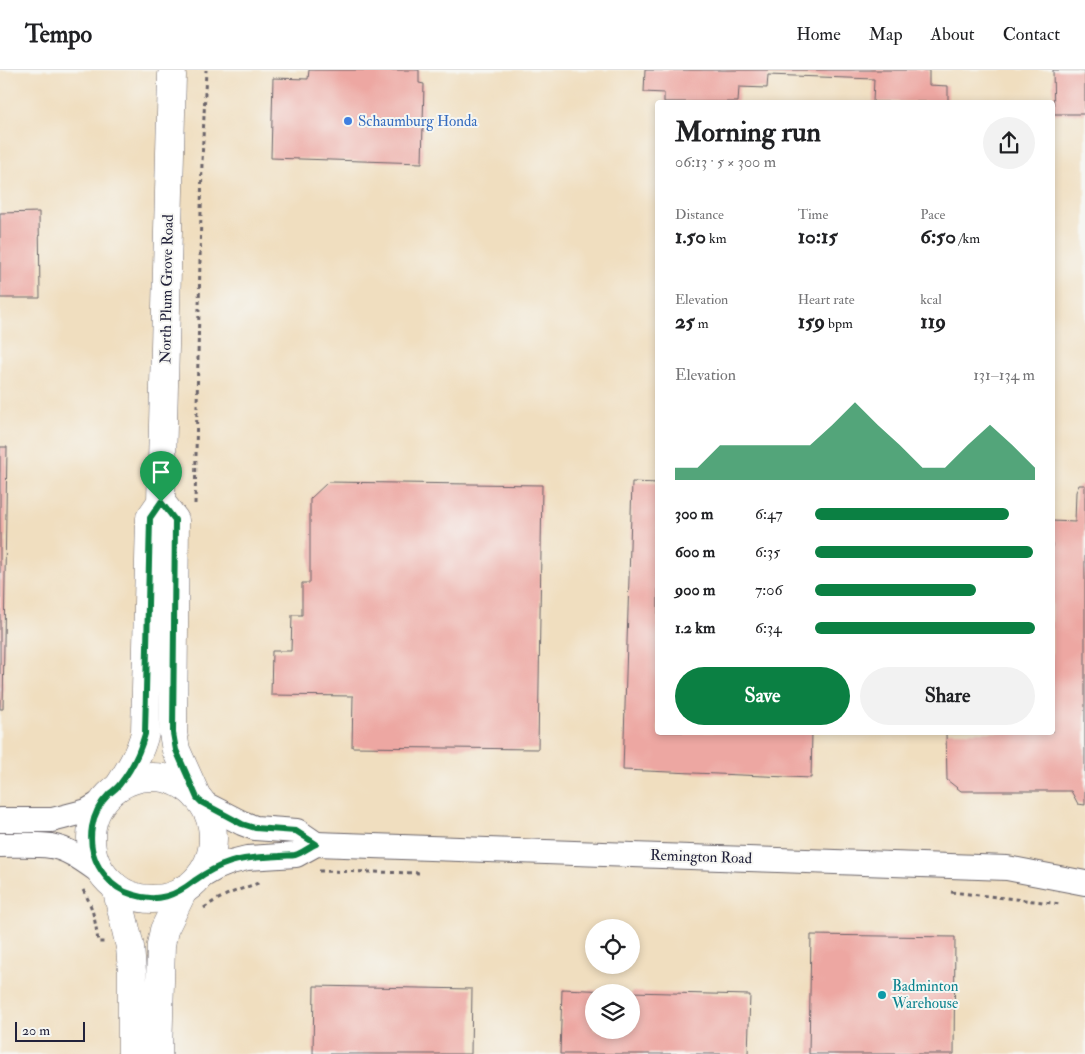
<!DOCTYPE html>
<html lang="en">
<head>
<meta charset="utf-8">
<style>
  :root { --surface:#fff; --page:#f2f2f2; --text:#202124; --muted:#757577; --line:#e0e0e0; --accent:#0b8043 }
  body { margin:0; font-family:"IM FELL Double Pica",serif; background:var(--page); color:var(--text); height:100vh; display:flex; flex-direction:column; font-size:19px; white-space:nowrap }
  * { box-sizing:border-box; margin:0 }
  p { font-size:16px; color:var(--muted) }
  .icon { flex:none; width:28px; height:28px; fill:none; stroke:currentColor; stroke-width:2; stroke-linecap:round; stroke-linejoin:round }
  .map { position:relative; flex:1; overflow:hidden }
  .details { position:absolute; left:655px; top:30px; width:400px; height:635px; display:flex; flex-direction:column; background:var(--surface); border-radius:5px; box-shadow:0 2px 8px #0003 }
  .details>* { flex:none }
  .controls { position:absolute; left:585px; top:849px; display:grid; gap:10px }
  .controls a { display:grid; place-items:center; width:55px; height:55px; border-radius:50%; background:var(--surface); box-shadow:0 2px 8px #0003; font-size:25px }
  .scale { position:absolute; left:15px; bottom:12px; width:70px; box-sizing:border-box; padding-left:5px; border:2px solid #22223b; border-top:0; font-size:14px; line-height:18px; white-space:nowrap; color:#22223b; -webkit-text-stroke:4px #f6f6f2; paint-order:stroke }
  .pin { position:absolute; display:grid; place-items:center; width:42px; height:42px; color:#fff; margin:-51px -21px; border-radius:50% 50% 50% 0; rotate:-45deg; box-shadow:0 0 5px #0007 }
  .pin .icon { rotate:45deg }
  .round { display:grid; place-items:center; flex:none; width:52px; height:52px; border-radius:26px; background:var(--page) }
  .overview { display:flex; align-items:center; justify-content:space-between; height:85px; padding:0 20px }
  h1 { font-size:28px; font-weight:800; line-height:38px }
  .metrics { display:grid; grid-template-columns:repeat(3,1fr); gap:8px; height:85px; padding:5px 20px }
  .metrics div { display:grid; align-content:center }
  .metrics b { font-size:21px; font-weight:800 }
  .metrics small { font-size:14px; font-weight:400 }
  .metrics p { font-size:14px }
  .chart { height:140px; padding:10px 20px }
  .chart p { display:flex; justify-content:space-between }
  .chart svg { width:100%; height:90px; margin-top:5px; fill:var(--accent); opacity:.7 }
  .action { display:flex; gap:10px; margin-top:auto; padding:10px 20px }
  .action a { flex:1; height:58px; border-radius:30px; background:var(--accent); color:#fff; font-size:20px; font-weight:800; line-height:58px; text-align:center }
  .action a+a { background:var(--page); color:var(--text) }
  ul { padding:0 20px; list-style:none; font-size:16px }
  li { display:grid; grid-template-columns:80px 60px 1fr; align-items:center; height:38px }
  li i { height:12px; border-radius:6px; background:var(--accent) }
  header { display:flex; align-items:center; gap:30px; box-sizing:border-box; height:70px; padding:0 25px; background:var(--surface); border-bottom:1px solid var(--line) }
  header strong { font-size:24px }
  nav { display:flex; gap:28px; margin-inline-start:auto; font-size:18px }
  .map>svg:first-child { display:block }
  .building { fill:#eda7a2 }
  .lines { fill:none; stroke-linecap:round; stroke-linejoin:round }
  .minor-casing { stroke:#6a6469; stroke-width:26 }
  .tertiary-casing { stroke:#6a6469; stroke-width:29 }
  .path { stroke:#6a6469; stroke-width:3; stroke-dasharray:4 4; stroke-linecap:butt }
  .minor { stroke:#fff; stroke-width:24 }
  .tertiary { stroke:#fff; stroke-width:28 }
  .route-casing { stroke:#fff; stroke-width:10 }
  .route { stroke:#0b8043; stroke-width:6 }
  .shop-dot { fill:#3f7fe0; stroke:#f6f6f2; stroke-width:2 }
  .culture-dot { fill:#0f9aa8; stroke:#f6f6f2; stroke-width:2 }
  .labels { text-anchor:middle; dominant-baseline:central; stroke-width:4; stroke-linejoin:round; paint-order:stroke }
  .shop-label { font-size:15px; fill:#366cbe; stroke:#f6f6f2; text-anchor:start }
  .street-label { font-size:15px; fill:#22223b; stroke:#f6f6f2 }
  .culture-label { font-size:15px; fill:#0d838f; stroke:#f6f6f2; text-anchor:start }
</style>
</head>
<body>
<header>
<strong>Tempo</strong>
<nav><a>Home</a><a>Map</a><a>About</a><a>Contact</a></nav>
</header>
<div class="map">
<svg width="1085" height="984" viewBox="0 0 1085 984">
  <rect width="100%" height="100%" fill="#f6f6f2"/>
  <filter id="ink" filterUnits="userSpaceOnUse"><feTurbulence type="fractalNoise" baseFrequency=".02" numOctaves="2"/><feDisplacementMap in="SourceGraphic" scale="10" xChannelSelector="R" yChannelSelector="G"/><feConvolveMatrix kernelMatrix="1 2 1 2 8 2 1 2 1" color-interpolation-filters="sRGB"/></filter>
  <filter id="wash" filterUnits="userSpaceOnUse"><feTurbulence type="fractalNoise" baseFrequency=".0096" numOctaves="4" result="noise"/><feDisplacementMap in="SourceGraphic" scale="20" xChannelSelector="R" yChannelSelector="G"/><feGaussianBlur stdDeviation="1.12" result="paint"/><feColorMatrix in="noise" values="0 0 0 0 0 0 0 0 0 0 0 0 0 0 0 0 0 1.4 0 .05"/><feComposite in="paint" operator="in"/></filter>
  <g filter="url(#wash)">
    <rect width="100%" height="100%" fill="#f0debf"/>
    <g id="blocks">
      <!-- building -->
      <g class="building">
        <path d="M309 0H419V13L424 14 422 93 271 88 273 8 308 9Z"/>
        <path d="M645 0H929V15L948 16V32H873L874 9 768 5 767 18 739 17 738 32H664V23L644 22Z"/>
        <path d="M1053 0H1085V44H1054Z"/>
        <path d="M39 142 40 228H0V143Z"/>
        <path d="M0 377H7L3 639H0Z"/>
        <path d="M328 412 542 415 538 679 352 677 353 626 271 625 272 581H291L292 545H302V513H310V429Z"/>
        <path d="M632 412 658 413V662H812L811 708 623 700Z"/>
        <path d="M1079 415H1085V735L1078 734 1071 721H961L947 710 946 662H1052V451L1075 452 1076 422Z"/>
        <path d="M811 865 955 867 954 984H809Z"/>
        <path d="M314 916 472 919 471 984H313Z"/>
        <path d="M562 919 611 921V922H594V960H631V922L750 925 748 984H560Z"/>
      </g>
    </g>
  </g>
  <g filter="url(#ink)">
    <use href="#blocks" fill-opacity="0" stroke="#6a6469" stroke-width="1"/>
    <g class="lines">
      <!-- minor casing -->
      <g class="minor-casing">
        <g id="minor">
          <path d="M201 732 242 753 255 758 297 761 316 774"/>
          <path d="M0 750H52L87 741 102 732"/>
          <path d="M0 775C17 775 35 774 51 776 70 779 87 793 103 804"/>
          <path d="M195 810 216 798 231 792 247 788 296 785 316 774 1007 798 1085 813"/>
        </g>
      </g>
      <!-- tertiary casing -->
      <g class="tertiary-casing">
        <g id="tertiary">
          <path d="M161 432 175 450 173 663 176 680 197 727"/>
          <circle cx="152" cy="768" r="61"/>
          <path d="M119 716C130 699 140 683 145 663L150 448 161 432 172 5"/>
          <path d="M116 817 130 877 132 901V984"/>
          <path d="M158 984 161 875 164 860 184 819"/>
        </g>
      </g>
      <!-- path -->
      <g class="path">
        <path d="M195 434 202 92 206 0"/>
        <path d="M319 801 422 803"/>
        <path d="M83 820C93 836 96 854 98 872H105"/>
        <path d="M951 822 1061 834"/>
        <path d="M204 838C221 825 242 819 261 812"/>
      </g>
      <!-- minor -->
      <use href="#minor" class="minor"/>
      <!-- tertiary -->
      <use href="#tertiary" class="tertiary"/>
    </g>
  </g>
  <g class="lines" filter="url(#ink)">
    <!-- route casing -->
    <g class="route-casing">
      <path id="route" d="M161 432 175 450 173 663 176 680 197 728 201 732 242 754 255 758 296 761 316 774C309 777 302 783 295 785 291 786 285 785 280 786 264 787 247 787 231 792 218 796 205 803 194 811 176 825 158 833 134 825 123 822 113 816 106 807 94 793 89 775 92 757 94 745 100 733 109 724 113 721 117 718 120 714 132 699 140 682 145 664L150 448Z"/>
    </g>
    <!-- route -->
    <use href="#route" class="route"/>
  </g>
  <!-- markers -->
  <circle class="shop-dot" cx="348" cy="51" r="5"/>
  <circle class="culture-dot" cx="882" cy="925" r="5"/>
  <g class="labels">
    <!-- shop labels -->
    <g class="shop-label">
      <text x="358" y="51">Schaumburg Honda</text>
    </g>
    <!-- street labels -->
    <g class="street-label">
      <text transform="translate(167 219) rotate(-89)">North Plum Grove Road</text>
      <text transform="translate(701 787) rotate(2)">Remington Road</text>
    </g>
    <!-- culture labels -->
    <g class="culture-label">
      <text x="892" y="916">Badminton<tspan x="892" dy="17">Warehouse</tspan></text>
    </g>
  </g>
</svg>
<div class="controls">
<a><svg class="icon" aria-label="locate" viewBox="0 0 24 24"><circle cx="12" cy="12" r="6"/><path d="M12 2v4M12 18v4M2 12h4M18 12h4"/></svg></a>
<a><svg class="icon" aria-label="layers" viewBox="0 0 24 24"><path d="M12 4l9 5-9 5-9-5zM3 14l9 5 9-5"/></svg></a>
</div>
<div class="scale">20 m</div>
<div class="pin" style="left:161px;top:432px;background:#1e9e55"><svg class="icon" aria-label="arrive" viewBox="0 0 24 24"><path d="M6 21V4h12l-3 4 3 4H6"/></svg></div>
<section class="details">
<div class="overview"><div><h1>Morning run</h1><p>06:13 · 5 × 300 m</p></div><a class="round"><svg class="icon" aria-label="share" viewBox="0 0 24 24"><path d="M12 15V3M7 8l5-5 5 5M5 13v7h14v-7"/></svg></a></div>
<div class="metrics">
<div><p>Distance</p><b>1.50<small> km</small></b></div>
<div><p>Time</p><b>10:15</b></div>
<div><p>Pace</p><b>6:50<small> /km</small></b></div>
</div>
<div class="metrics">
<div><p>Elevation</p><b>25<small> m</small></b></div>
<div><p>Heart rate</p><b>159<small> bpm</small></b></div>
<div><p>kcal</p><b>119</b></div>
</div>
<div class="chart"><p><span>Elevation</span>131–134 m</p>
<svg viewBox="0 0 160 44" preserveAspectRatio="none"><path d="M0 44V38L10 38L20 27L30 27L40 27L50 27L60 27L70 17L80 6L90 17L100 27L110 38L120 38L130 27L140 17L150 27L160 38V44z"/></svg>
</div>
<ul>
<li><b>300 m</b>6:47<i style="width:88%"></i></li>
<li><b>600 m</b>6:35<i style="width:99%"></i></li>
<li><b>900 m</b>7:06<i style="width:73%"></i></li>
<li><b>1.2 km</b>6:34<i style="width:100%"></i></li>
</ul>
<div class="action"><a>Save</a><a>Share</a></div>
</section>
</div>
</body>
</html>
